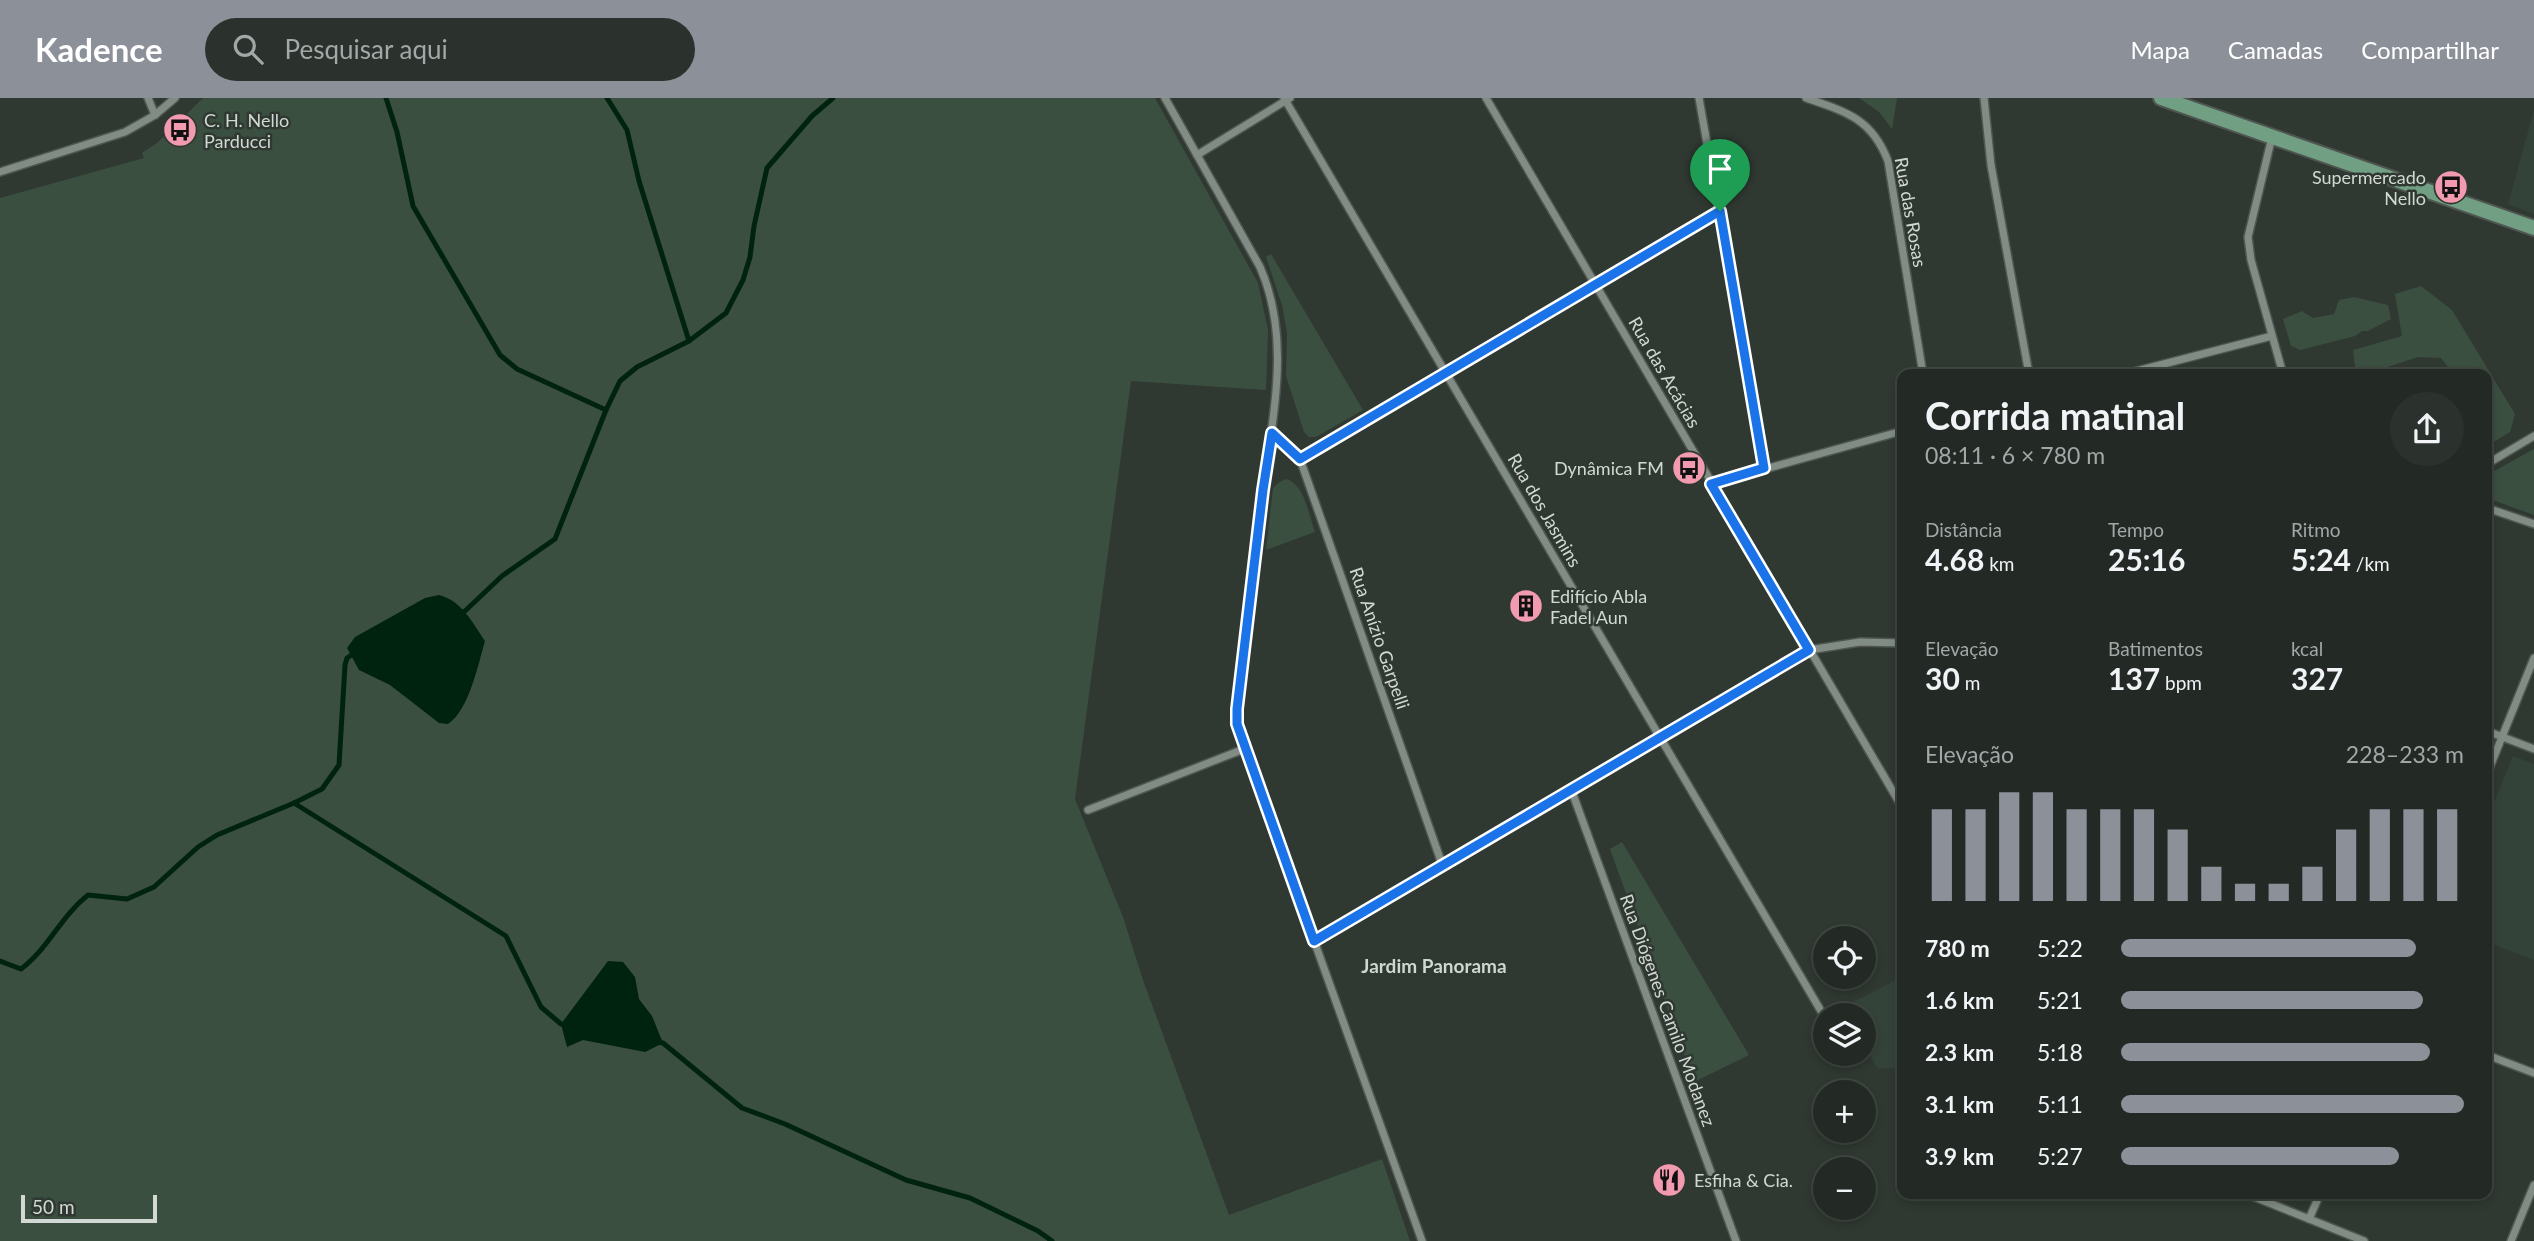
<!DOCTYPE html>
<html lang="pt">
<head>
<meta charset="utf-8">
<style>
  :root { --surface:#232a25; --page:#2b322d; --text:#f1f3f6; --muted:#a3a7a7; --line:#404642; --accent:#8c9099 }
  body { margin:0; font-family:Lato,sans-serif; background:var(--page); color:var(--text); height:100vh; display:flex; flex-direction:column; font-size:26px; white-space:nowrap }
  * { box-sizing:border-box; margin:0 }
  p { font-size:23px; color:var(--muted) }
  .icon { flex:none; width:38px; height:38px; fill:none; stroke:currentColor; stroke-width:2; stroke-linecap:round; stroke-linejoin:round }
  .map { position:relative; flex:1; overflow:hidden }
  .drawer { position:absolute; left:1897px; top:271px; width:595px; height:830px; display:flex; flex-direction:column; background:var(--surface); border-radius:14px; box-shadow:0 4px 10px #0003,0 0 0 2px var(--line) }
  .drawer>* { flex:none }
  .buttons { position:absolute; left:1813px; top:828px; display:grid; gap:14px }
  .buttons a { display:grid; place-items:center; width:63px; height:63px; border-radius:50%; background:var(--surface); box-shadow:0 4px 10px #0003,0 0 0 2px var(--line); font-size:35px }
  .scale { position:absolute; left:21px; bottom:18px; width:136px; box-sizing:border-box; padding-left:7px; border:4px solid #d2d8d3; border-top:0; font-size:19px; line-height:24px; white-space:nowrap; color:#d2d8d3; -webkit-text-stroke:5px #2f3831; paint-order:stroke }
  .pin { position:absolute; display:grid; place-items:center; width:60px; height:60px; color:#fff; margin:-72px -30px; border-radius:50% 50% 50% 0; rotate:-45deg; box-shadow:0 0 7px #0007 }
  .pin .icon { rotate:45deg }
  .round { display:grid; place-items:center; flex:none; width:74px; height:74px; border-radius:37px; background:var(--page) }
  .head { display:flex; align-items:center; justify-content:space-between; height:119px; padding:0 28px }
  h1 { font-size:38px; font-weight:700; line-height:52px }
  .stats { display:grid; grid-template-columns:repeat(3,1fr); gap:10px; height:119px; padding:7px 28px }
  .stats div { display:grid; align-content:center }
  .stats b { font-size:30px; font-weight:700 }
  .stats small { font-size:19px; font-weight:400 }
  .stats p { font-size:19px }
  .chart { height:196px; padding:14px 28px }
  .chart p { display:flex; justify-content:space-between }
  .chart svg { width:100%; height:126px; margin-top:7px; stroke:var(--accent); stroke-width:6 }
  ul { padding:0 28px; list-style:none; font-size:23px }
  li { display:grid; grid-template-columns:112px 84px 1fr; align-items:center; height:52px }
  li i { height:18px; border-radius:9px; background:var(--accent) }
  header { display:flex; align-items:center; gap:42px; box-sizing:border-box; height:98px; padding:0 35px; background:var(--accent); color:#fff }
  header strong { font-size:33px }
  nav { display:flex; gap:38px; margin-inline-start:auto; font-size:24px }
  .search { width:490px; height:63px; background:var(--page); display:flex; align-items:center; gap:18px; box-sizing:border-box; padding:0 24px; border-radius:38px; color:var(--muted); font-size:26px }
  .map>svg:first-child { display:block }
  .built { fill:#344339 }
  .green { fill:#3b4f41 }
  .water { fill:#00230f }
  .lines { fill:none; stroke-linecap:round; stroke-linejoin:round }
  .stream { stroke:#00230f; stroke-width:5 }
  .street-casing { stroke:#4f5651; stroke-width:10 }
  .secondary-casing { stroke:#4f5651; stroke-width:18 }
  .street { stroke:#818c84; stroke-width:7 }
  .secondary { stroke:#719f83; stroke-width:14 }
  .route-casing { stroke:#fff; stroke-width:14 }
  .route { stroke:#1a73e8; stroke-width:9 }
  .labels { text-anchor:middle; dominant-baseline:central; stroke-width:5; stroke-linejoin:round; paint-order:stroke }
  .poi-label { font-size:18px; fill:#d2d8d3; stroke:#2f3831; text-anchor:start }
  .street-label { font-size:18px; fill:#d2d8d3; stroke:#2f3831 }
  .neighbourhood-label { font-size:19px; font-weight:bold; fill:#cdd8d0; stroke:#2f3831 }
</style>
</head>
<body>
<header>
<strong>Kadence</strong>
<div class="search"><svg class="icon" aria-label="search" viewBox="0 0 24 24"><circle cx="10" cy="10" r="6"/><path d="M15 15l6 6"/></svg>Pesquisar aqui</div>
<nav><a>Mapa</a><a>Camadas</a><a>Compartilhar</a></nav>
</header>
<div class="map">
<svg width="2534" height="1143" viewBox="0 0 2534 1143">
  <rect width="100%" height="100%" fill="#2f3831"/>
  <!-- built -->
  <g class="built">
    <path d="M2534 12V116L2508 106Z"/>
    <path d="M2513 658 2534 666V862L2487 844V721Z"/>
    <path d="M1902 879V969L1878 971 1864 947V917H1847L1843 909Z"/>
  </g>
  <!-- green -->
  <g class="green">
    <path d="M203 0H1155L1258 185 1268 232 1266 292 1131 283 1075 701 1123 819 1143 882 1229 1117 1382 1061 1410 1143H0V100L144 60 142 55 157 45Z"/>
    <path d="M1859 0H1897L1892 31 1879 14Z"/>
    <path d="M1271 156 1363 312 1316 339H1309L1304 334 1286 278 1287 235 1282 207 1266 159Z"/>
    <path d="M2421 188 2452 212 2515 316 2510 334 2487 348V276H2453L2441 260 2418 259 2366 276H2356L2353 252 2402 238 2395 196Z"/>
    <path d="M2354 199 2388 207 2391 221 2368 233H2362L2355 238 2300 252 2291 248 2283 221 2302 213 2313 220 2334 216 2339 202Z"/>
    <path d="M2534 351V417L2487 400V377Z"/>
    <path d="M1286 381C1305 386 1309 418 1315 434L1266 452 1273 390 1278 385Z"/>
    <path d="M1622 744 1749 957 1694 984 1610 751Z"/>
  </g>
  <!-- water -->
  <g class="water">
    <path d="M439 497C462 503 472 524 485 543 478 567 469 612 448 626L439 625 390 587 359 572 347 550 355 539 425 500Z"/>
    <path d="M608 863 623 864 635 879 639 901 652 918 663 945 645 954 583 942 567 949 561 926Z"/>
  </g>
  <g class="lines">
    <!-- stream -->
    <g class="stream">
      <path d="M386 0 397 34 413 108 500 257 517 271 606 312"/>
      <path d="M607 0 627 32 639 83 689 243"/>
      <path d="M460 515 465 513 502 478 555 441 606 312 620 283 637 269 689 243 726 215 743 182 750 159 754 128 767 70 812 18 833 0"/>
      <path d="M294 705 506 838 541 909 561 926 567 927"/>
      <path d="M0 863 21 871C48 851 61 818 88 797L127 801 154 789 198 749 217 737 294 705 322 691 339 667 345 567 347 560 356 554"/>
      <path d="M656 944 663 945 742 1010 785 1026 906 1082 970 1100 1038 1133 1052 1143"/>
    </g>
    <!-- street casing -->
    <g class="street-casing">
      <g id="street">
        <path d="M148 0 155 17"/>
        <path d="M1165 0 1260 169C1292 242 1272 319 1263 394 1253 466 1246 538 1237 611L1238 631 1422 1143"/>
        <path d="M1284 0 1821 913"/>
        <path d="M1486 0 1902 709"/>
        <path d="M1699 0 1764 371"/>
        <path d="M1806 0C1847 14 1872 21 1888 63L1923 276"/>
        <path d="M1984 0 1991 67 2029 276"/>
        <path d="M2272 39 2248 139 2251 162 2283 276"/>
        <path d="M1197 57 1290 0"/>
        <path d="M0 74 125 34 155 17 175 0"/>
        <path d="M2125 276 2272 238"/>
        <path d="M1272 335 1300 361 1442 766"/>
        <path d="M1300 361 1720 113"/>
        <path d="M2487 366 2534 338"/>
        <path d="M1711 386 1902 333"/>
        <path d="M2487 410 2534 426"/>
        <path d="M2487 633 2534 651"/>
        <path d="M2487 676 2534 560"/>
        <path d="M1571 691 1736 1143"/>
        <path d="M1088 712 1244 651"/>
        <path d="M1314 843 1809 552 1860 544 1902 545"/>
        <path d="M2487 957 2534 975"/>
        <path d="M2247 1096 2364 1143"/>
        <path d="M2309 1121 2320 1096"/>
        <path d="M2511 1143 2534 1087"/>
      </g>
    </g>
    <!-- secondary casing -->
    <g class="secondary-casing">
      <path id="secondary" d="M2161 0 2534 130"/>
    </g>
    <!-- street -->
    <use href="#street" class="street"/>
    <!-- secondary -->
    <use href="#secondary" class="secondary"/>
  </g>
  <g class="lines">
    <!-- route casing -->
    <g class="route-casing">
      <path id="route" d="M1720 113 1764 370 1711 386 1809 552 1314 843 1237 626V611L1263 392 1272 335 1300 361Z"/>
    </g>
    <!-- route -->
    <use href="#route" class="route"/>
  </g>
  <!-- icons -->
  <defs>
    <g id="bus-disc" transform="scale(1.75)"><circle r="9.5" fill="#f29aaf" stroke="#2f3831"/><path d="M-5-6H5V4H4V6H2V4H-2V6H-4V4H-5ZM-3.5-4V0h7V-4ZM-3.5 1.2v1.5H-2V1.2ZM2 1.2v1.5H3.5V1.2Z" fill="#111"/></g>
    <g id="building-disc" transform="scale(1.75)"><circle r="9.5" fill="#f29aaf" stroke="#2f3831"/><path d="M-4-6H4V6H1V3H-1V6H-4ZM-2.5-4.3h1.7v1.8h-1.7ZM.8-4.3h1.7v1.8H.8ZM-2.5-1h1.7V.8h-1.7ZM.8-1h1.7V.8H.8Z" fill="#111"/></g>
    <g id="restaurant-disc" transform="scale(1.75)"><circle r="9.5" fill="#f29aaf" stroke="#2f3831"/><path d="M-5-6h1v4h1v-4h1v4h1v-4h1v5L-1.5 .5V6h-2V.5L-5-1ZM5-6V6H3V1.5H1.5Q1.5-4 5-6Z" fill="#111"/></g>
  </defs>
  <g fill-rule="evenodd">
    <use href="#bus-disc" x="180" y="32"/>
    <use href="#bus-disc" x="2451" y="89"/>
    <use href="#bus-disc" x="1689" y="370"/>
    <use href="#building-disc" x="1526" y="508"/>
    <use href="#restaurant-disc" x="1669" y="1082"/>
  </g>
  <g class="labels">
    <!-- poi labels -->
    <g class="poi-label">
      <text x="204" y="22">C. H. Nello<tspan x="204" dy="21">Parducci</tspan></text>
      <text x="2426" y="79" text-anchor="end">Supermercado<tspan x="2426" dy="21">Nello</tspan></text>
      <text x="1664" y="370" text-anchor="end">Dynâmica FM</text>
      <text x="1550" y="498">Edifício Abla<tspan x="1550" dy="21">Fadel Aun</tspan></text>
      <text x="1694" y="1082">Esfiha &amp; Cia.</text>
    </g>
    <!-- street labels -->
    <g class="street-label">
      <text transform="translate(1911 114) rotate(80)">Rua das Rosas</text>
      <text transform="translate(1665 274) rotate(60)">Rua das Acácias</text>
      <text transform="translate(1545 412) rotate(60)">Rua dos Jasmins</text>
      <text transform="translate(1380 540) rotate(71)">Rua Anízio Garpelli</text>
      <text transform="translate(1668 912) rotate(70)">Rua Diógenes Camilo Modanez</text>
    </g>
    <!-- neighbourhood labels -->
    <g class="neighbourhood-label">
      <text x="1434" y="867">Jardim Panorama</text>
    </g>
  </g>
</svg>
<div class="buttons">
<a><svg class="icon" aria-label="locate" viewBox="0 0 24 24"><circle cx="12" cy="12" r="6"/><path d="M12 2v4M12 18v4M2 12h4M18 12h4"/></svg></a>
<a><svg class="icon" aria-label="layers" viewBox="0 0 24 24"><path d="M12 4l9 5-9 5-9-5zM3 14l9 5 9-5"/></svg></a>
<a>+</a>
<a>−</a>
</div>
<div class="scale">50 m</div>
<div class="pin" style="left:1720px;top:113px;background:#1e9e55"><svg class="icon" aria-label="arrive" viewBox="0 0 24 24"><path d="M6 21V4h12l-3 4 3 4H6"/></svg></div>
<section class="drawer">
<div class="head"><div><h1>Corrida matinal</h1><p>08:11 · 6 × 780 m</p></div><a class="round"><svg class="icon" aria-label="share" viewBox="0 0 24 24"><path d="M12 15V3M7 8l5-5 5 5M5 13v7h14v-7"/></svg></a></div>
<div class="stats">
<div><p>Distância</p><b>4.68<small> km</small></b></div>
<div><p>Tempo</p><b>25:16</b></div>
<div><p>Ritmo</p><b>5:24<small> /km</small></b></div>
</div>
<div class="stats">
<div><p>Elevação</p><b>30<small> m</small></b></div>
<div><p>Batimentos</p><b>137<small> bpm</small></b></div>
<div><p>kcal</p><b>327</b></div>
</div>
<div class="chart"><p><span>Elevação</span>228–233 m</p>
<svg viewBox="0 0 160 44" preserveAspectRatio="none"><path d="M5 44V12M15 44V12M25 44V6M35 44V6M45 44V12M55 44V12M65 44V12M75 44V19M85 44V32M95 44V38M105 44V38M115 44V32M125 44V19M135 44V12M145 44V12M155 44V12"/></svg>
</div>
<ul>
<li><b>780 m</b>5:22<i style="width:86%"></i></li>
<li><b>1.6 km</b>5:21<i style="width:88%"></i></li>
<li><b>2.3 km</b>5:18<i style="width:90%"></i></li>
<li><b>3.1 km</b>5:11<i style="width:100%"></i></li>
<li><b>3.9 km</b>5:27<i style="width:81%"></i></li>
</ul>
</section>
</div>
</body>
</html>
